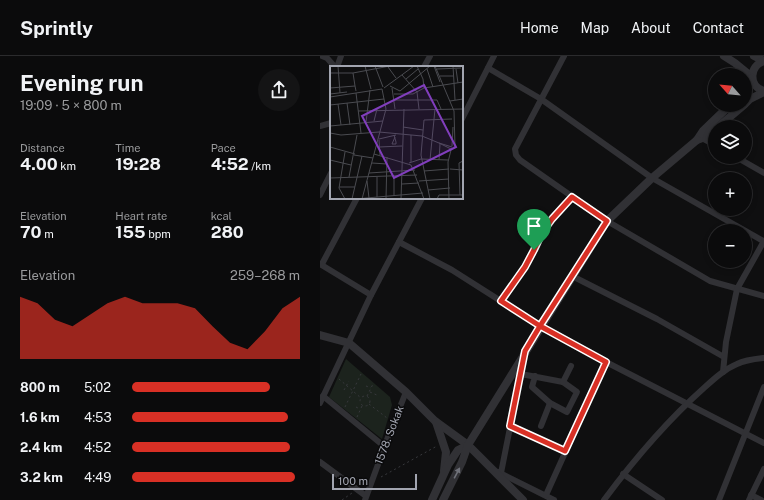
<!DOCTYPE html>
<html lang="en">
<head>
<meta charset="utf-8">
<style>
  :root { --surface:#0b0b0c; --page:#141415; --text:#f1f3f6; --muted:#9a9b9d; --line:#2b2b2d; --accent:#d93025 }
  body { margin:0; font-family:"Public Sans",sans-serif; background:var(--page); color:var(--text); height:100vh; display:flex; flex-direction:column; font-size:15px; white-space:nowrap }
  * { box-sizing:border-box; margin:0 }
  p { font-size:13px; color:var(--muted) }
  .icon { flex:none; width:22px; height:22px; fill:none; stroke:currentColor; stroke-width:2; stroke-linecap:round; stroke-linejoin:round }
  .map { position:relative; flex:1; overflow:hidden }
  .panel { display:flex; flex-direction:column; background:var(--surface); width:320px }
  .panel>* { flex:none }
  .needle { width:26px; rotate:297deg }
  .fabs { position:absolute; left:388px; top:12px; display:grid; gap:8px }
  .fabs a { display:grid; place-items:center; width:44px; height:44px; border-radius:50%; background:var(--surface); box-shadow:0 2px 6px #0003,0 0 0 1px var(--line); font-size:20px }
  .scale { position:absolute; left:12px; bottom:10px; width:85px; box-sizing:border-box; padding-left:4px; border:2px solid #a2a5b0; border-top:0; font-size:11px; line-height:14px; white-space:nowrap; color:#a2a5b0; -webkit-text-stroke:3px #0a0a0b; paint-order:stroke }
  .pin { position:absolute; display:grid; place-items:center; width:34px; height:34px; color:#fff; margin:-41px -17px; border-radius:50% 50% 50% 0; rotate:-45deg; box-shadow:0 0 4px #0007 }
  .pin .icon { rotate:45deg }
  .round { display:grid; place-items:center; flex:none; width:42px; height:42px; border-radius:21px; background:var(--page) }
  .summary { display:flex; align-items:center; justify-content:space-between; height:68px; padding:0 20px }
  h1 { font-size:22px; font-weight:700; line-height:30px }
  .figures { display:grid; grid-template-columns:repeat(3,1fr); gap:6px; height:68px; padding:4px 20px }
  .figures div { display:grid; align-content:center }
  .figures b { font-size:17px; font-weight:700 }
  .figures small { font-size:11px; font-weight:400 }
  .figures p { font-size:11px }
  .chart { height:112px; padding:8px 20px }
  .chart p { display:flex; justify-content:space-between }
  .chart svg { width:100%; height:72px; margin-top:4px; fill:var(--accent); opacity:.7 }
  ul { padding:0 20px; list-style:none; font-size:13px }
  li { display:grid; grid-template-columns:64px 48px 1fr; align-items:center; height:30px }
  li i { height:10px; border-radius:5px; background:var(--accent) }
  header { display:flex; align-items:center; gap:24px; box-sizing:border-box; height:56px; padding:0 20px; background:var(--surface); border-bottom:1px solid var(--line) }
  header strong { font-size:19px }
  nav { display:flex; gap:22px; margin-inline-start:auto; font-size:14px }
  main { display:flex; flex:1; min-height:0 }
  .map>svg:first-child { display:block }
  .green { fill:#1c231d }
  .lines { fill:none; stroke-linecap:round; stroke-linejoin:round }
  .path { stroke:#37383c; stroke-width:1; stroke-dasharray:2 3; stroke-linecap:butt }
  .minor { stroke:#313135; stroke-width:6 }
  .tertiary { stroke:#313135; stroke-width:8 }
  .oneway { fill:#6f7179 }
  .route-casing { stroke:#fff; stroke-width:8 }
  .route { stroke:#d93025; stroke-width:5 }
  .labels { text-anchor:middle; dominant-baseline:central; stroke-width:3; stroke-linejoin:round; paint-order:stroke }
  .street-label { font-size:11px; fill:#a2a5b0; stroke:#0a0a0b }
  .inset-road { fill:none; stroke:#4a4b50; stroke-width:1 }
  .view { fill:#813ebd; fill-opacity:0.15; stroke:#813ebd; stroke-width:2 }
  .inset-edge { fill:none; stroke:#a2a5b0; stroke-width:2 }
</style>
</head>
<body>
<header>
<strong>Sprintly</strong>
<nav><a>Home</a><a>Map</a><a>About</a><a>Contact</a></nav>
</header>
<main>
<section class="panel">
<div class="summary"><div><h1>Evening run</h1><p>19:09 · 5 × 800 m</p></div><a class="round"><svg class="icon" aria-label="share" viewBox="0 0 24 24"><path d="M12 15V3M7 8l5-5 5 5M5 13v7h14v-7"/></svg></a></div>
<div class="figures">
<div><p>Distance</p><b>4.00<small> km</small></b></div>
<div><p>Time</p><b>19:28</b></div>
<div><p>Pace</p><b>4:52<small> /km</small></b></div>
</div>
<div class="figures">
<div><p>Elevation</p><b>70<small> m</small></b></div>
<div><p>Heart rate</p><b>155<small> bpm</small></b></div>
<div><p>kcal</p><b>280</b></div>
</div>
<div class="chart"><p><span>Elevation</span>259–268 m</p>
<svg viewBox="0 0 160 44" preserveAspectRatio="none"><path d="M0 44V6L10 10L20 20L30 24L40 17L50 10L60 6L70 10L80 10L90 10L100 13L110 24L120 34L130 38L140 27L150 13L160 6V44z"/></svg>
</div>
<ul>
<li><b>800 m</b>5:02<i style="width:82%"></i></li>
<li><b>1.6 km</b>4:53<i style="width:93%"></i></li>
<li><b>2.4 km</b>4:52<i style="width:94%"></i></li>
<li><b>3.2 km</b>4:49<i style="width:97%"></i></li>
</ul>
</section>
<div class="map">
<svg width="444" height="444" viewBox="0 0 444 444">
  <rect width="100%" height="100%" fill="#0f0f10"/>
  <!-- green -->
  <path class="green" d="M26 303 70 341 72 349 62 383 9 341Z"/>
  <g class="lines">
    <!-- path -->
    <g class="path">
      <path d="M19 323 41 342"/>
      <path d="M46 330 51 332"/>
      <path d="M24 334 29 325"/>
      <path d="M50 336 59 340"/>
      <path d="M47 340 53 328"/>
      <circle cx="45" cy="345" r="5"/>
      <path d="M49 348 67 362"/>
      <path d="M25 351 41 318"/>
      <path d="M36 351 40 353"/>
      <path d="M37 361 42 350"/>
      <path d="M61 421 117 390"/>
      <path d="M22 444 32 437"/>
    </g>
    <!-- minor -->
    <g class="minor">
      <path d="M2 0 7 2 15 11"/>
      <path d="M244 0 195 93 196 99 200 104 287 165 390 225 444 240"/>
      <path d="M17 11 21 0"/>
      <path d="M104 11 110 0"/>
      <path d="M168 12 221 43 332 122 443 185"/>
      <path d="M142 63 174 0"/>
      <path d="M0 70 11 67"/>
      <path d="M382 82 395 89"/>
      <path d="M416 101 444 117"/>
      <path d="M0 139 11 117"/>
      <path d="M79 186 132 214 220 270 286 306 444 387"/>
      <path d="M0 208 51 239"/>
      <path d="M2 208 37 142"/>
      <path d="M252 220 337 263 404 301"/>
      <path d="M181 245 205 211 222 177 232 163 252 141"/>
      <path d="M403 316 406 286 417 233 444 185"/>
      <path d="M201 318 243 326 257 336 247 356 230 347 212 331 215 320"/>
      <path d="M243 326 251 310"/>
      <path d="M3 340 65 391"/>
      <path d="M0 347 51 239 102 142"/>
      <path d="M190 370 245 395"/>
      <path d="M221 370 230 347"/>
      <path d="M0 406 46 440"/>
      <path d="M178 416 234 444"/>
      <path d="M181 417 204 301"/>
      <path d="M303 418 342 444"/>
      <path d="M226 439 286 306"/>
      <path d="M431 439 441 444"/>
      <path d="M45 444 68 381 86 336"/>
      <path d="M284 444C313 405 349 363 385 331 395 322 405 313 417 308 425 304 435 303 444 302"/>
      <path d="M399 444 444 331"/>
      <path d="M429 444 444 413"/>
    </g>
    <!-- tertiary -->
    <g class="tertiary">
      <path d="M404 0 415 7 432 21"/>
      <path d="M434 0 444 5"/>
      <path d="M444 5C429 10 428 30 444 35"/>
      <path d="M425 32 432 22"/>
      <path d="M425 48 430 43 444 36"/>
      <path d="M398 71 424 49"/>
      <path d="M395 73 388 80 377 84 383 75 410 49"/>
      <path d="M0 279 29 287 86 336 115 365 148 389 203 444"/>
      <path d="M116 366 126 396 124 415"/>
      <path d="M112 444 128 409 138 394 148 389"/>
      <path d="M123 444 142 406 148 389 287 165 332 122 377 84"/>
    </g>
  </g>
  <!-- one-way arrows -->
  <defs><path id="oneway-solid" d="M-6-.8H1V-3.2L6.5 0L1 3.2V.8H-6Z"/></defs>
  <use class="oneway" href="#oneway-solid" transform="translate(137 417) rotate(-62)"/>
  <g class="lines">
    <!-- route casing -->
    <g class="route-casing">
      <path id="route" d="M214 194 205 211 181 245 220 270 205 295 190 370 245 395 286 306 220 270 287 165 252 141 232 163 222 177 214 194"/>
    </g>
    <!-- route -->
    <use href="#route" class="route"/>
  </g>
  <g class="labels">
    <!-- street labels -->
    <g class="street-label">
      <text transform="translate(69 379) rotate(-69)">1578. Sokak</text>
    </g>
  </g>
  <!-- overview -->
  <g transform="translate(10 10)">
    <rect width="133" height="133" fill="#0f0f10"/>
    <path class="inset-road" d="M8 0 10 27M35 0 41 23M45 0 53 21M104 0 110 16M105 0 124 45 125 81M123 0 125 34M58 1 66 12M97 3 103 21M107 3 131 2M126 3 128 17M0 7H23L60 0M23 7 25 20M72 9 87 26 89 43M110 10H124M76 13 88 3M60 20 70 25 100 0M0 22 25 20 26 25M54 22 84 0M62 22 65 43M94 22 133 16M26 27 31 67M0 28 17 26M64 28H83L94 22 93 13 87 0M0 31 52 23M65 34H107L111 43M120 35 133 33M17 37 20 59M8 38 11 59M0 39 54 33M28 45 133 43M44 55 47 43M36 56 40 24M0 60 53 55M73 61 93 64M0 67 11 69 49 66 92 70 109 77M64 69 66 76V78H62L65 71M49 73 66 69M49 74 50 89M122 80 123 61M0 81 25 88M49 81 72 80M121 83 109 77 122 81M44 88 81 99 94 133M24 89 43 92M0 94 21 99M100 94 105 43M109 94 110 78M81 96V69M42 97 57 98M79 97 91 93 118 94M120 103 133 104M94 105 119 103M39 107 85 104M19 111 27 69M0 112 87 109M37 115 39 132M89 115 119 113M72 118 89 117M9 121H25M98 124 120 122M130 129 129 97 133 95M64 130V110M47 131V111M15 133 9 122 15 86M22 133 32 90M25 133 93 127M32 133 56 43 52 23M56 133 57 91M71 133 74 43M100 133 91 89 94 54 122 53M107 133 109 129H133M119 133 118 96 121 84"/>
    <path class="view" d="M94 19 126 81 64 112 32 50Z"/>
    <rect width="133" height="133" class="inset-edge"/>
  </g>
</svg>
<div class="fabs">
<a><svg class="needle" viewBox="-14 -14 28 28"><path d="M0-13l5 13h-10z" fill="#e53935"/><path d="M0 13l5-13h-10z" fill="#9a9b9d"/></svg></a>
<a><svg class="icon" aria-label="layers" viewBox="0 0 24 24"><path d="M12 4l9 5-9 5-9-5zM3 14l9 5 9-5"/></svg></a>
<a>+</a>
<a>−</a>
</div>
<div class="scale">100 m</div>
<div class="pin" style="left:214px;top:194px;background:#1e9e55"><svg class="icon" aria-label="arrive" viewBox="0 0 24 24"><path d="M6 21V4h12l-3 4 3 4H6"/></svg></div>
</div>
</main>
</body>
</html>
